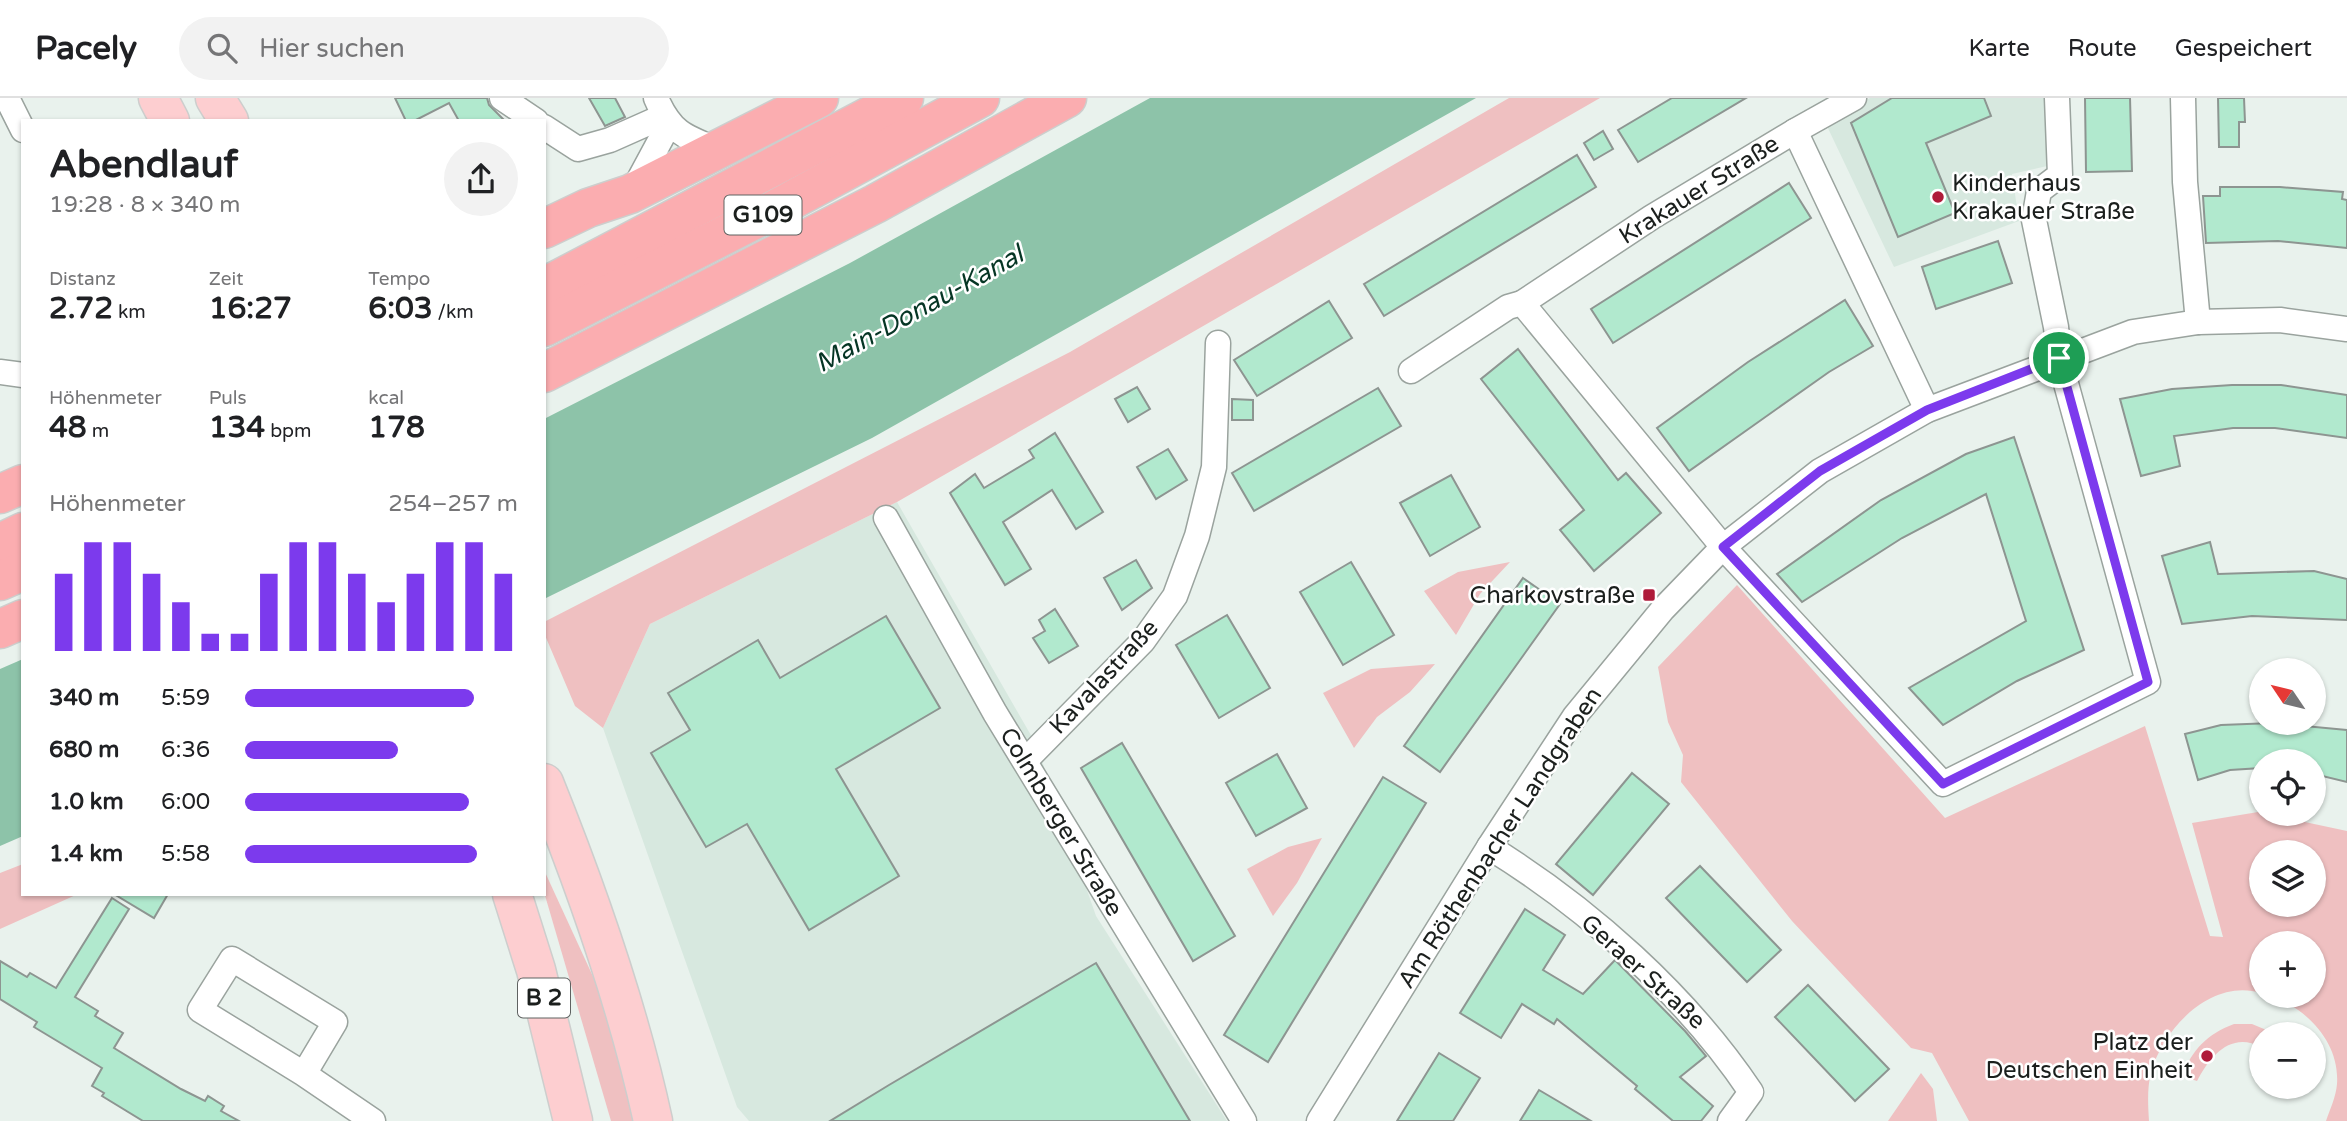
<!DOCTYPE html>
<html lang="de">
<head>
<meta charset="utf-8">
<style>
  :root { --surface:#fff; --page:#f2f2f2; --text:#202124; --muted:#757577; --line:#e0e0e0; --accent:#7c3aed }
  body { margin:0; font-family:"Varela Round",sans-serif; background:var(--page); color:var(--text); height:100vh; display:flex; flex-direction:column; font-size:26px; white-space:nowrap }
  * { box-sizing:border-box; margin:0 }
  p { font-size:23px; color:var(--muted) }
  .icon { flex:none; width:38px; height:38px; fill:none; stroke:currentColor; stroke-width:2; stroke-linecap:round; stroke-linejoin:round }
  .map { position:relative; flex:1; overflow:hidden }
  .drawer { position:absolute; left:21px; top:21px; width:525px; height:777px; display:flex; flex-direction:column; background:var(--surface); border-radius:0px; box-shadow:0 2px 5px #0004 }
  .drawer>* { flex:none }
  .needle { width:46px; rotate:305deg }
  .fabs { position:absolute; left:2249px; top:560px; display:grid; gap:14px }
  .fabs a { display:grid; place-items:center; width:77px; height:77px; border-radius:50%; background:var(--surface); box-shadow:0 2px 5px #0004; font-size:35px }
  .pin { position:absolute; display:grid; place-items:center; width:60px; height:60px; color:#fff; margin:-30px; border:4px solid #fff; border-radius:50%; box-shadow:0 2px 7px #0007 }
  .round { display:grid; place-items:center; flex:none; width:74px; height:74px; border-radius:37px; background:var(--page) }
  .head { display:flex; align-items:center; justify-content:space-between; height:119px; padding:0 28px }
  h1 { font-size:38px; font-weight:700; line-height:52px }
  .figures { display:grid; grid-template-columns:repeat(3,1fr); gap:10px; height:119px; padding:7px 28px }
  .figures div { display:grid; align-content:center }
  .figures b { font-size:30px; font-weight:700 }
  .figures small { font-size:19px; font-weight:400 }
  .figures p { font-size:19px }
  .chart { height:196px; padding:14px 28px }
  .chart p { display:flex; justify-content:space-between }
  .chart svg { width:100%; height:126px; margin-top:7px; stroke:var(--accent); stroke-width:6 }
  ul { padding:0 28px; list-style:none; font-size:23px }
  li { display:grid; grid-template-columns:112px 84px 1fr; align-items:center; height:52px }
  li i { height:18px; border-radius:9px; background:var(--accent) }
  header { display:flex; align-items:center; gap:42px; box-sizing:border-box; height:98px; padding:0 35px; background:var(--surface); border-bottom:2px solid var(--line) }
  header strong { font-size:33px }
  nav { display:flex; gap:38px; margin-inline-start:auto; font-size:24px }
  .search { width:490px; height:63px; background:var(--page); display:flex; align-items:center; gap:18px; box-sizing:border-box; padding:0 24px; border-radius:38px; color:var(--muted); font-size:26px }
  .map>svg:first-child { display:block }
  .built { fill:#d7e8df }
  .green { fill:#efc0c1; fill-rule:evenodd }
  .water { fill:#8dc3a9 }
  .building { fill:#b1e9ce; stroke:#8d9591; stroke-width:2 }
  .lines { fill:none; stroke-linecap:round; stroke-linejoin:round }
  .street-casing { stroke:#9aa39e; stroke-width:27 }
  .primary-casing { stroke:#cdcecd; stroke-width:41 }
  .highway-casing { stroke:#cdcecd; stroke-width:41 }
  .street { stroke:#fff; stroke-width:24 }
  .primary { stroke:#fdced0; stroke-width:38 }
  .highway { stroke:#fbadb0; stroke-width:38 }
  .route-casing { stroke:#fff; stroke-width:14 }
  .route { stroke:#7c3aed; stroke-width:9 }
  .poi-dot { fill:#af1b3a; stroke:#fff; stroke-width:2.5 }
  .labels { text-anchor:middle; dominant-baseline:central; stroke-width:5; stroke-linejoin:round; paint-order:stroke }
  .shield { fill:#fff; stroke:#5f6261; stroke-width:2 }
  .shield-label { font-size:23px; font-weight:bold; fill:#1b1f1d }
  .poi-label { font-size:24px; fill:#1b1f1d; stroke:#fff; text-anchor:end }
  .street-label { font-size:24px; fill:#1b1f1d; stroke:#fff }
  .water-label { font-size:26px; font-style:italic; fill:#053524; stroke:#fff }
</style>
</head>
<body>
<header>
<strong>Pacely</strong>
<div class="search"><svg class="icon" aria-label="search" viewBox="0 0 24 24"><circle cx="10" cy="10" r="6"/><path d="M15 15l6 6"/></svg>Hier suchen</div>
<nav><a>Karte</a><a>Route</a><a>Gespeichert</a></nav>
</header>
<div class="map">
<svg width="2347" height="1023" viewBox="0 0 2347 1023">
  <rect width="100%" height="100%" fill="#e9f2ed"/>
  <!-- built -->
  <g class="built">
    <path d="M1870 0H2045L2047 68 2012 76 2019 123 1894 169 1825 24Z"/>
    <path d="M897 404 1036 646 1096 818 1227 1023H749L737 1009 603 630 650 526Z"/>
  </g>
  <!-- green -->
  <g class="green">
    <path d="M1509 0H1600L897 404 650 526 603 630 575 608 544 535V524L1070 254Z"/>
    <path d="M1510 464 1480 496 1456 537 1424 493 1458 474Z"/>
    <path d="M1737 487 1945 720 2145 628 2210 838 2223 839 2192 725 2258 714 2347 733V1023H2326C2330 1011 2336 999 2337 986 2340 944 2306 909 2269 898H2314V845H2261V895C2211 880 2164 930 2151 974 2147 991 2148 1006 2149 1023H1969L1932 955 1911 950 1792 823 1681 684 1683 657 1668 624 1658 569ZM2261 754H2314V807H2261Z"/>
    <path d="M1435 566 1410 594 1377 619 1354 650 1323 595 1371 571Z"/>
    <path d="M1322 740 1297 785 1273 818 1247 771 1288 749Z"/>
    <path d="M23 766V796H78L0 831V775Z"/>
    <path d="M544 772 596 885 639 1023H611L544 794Z"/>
    <path d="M2234 926H2252L2276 936H2261V949C2231 933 2210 958 2197 983L2182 978C2192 952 2207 936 2234 926Z"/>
    <path d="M1921 975 1933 991 1937 1023H1888Z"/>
  </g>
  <!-- water -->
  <g class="water">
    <path d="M1150 0H1476L872 340 544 501V321L850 165Z"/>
    <path d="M23 561V738L0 748V571Z"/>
  </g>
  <!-- building -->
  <g class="building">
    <path d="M395 0H487L489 7 505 23H459L449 5 414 23H406Z"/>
    <path d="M589 0H615L625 19 605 28Z"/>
    <path d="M1672 0H1746L1638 64 1618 32Z"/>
    <path d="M1892 0H1984L1991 18 1926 45 1955 115 1898 139 1851 25Z"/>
    <path d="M2085 0H2130L2132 73 2086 74Z"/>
    <path d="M2218 0H2244L2245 24H2239V49H2219Z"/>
    <path d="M1603 33 1613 51 1594 62 1584 45Z"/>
    <path d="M1577 57 1596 89 1384 218 1364 186Z"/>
    <path d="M1789 85 1811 120 1613 245 1591 211Z"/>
    <path d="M2220 89H2280L2343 94 2342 101 2347 102V150L2278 143 2206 145 2203 98H2220Z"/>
    <path d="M1998 143 2012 185 1936 211 1922 169Z"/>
    <path d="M1845 202 1873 248 1829 274 1689 373 1657 330 1748 264Z"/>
    <path d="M1329 203 1352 240 1257 298 1234 262Z"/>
    <path d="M1518 251 1618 382 1626 375 1661 415 1594 473 1560 432 1584 412 1481 281Z"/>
    <path d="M2232 287H2281L2347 297V340L2275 330H2233L2174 338 2180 368 2141 378 2120 301 2172 291Z"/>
    <path d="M1137 289 1150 311 1128 324 1115 301Z"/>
    <path d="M1378 290 1401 328 1254 413 1232 375Z"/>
    <path d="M1232 301 1253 302V322H1232Z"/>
    <path d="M1055 335 1103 414 1076 431 1052 392 1003 424 1031 471 1005 487 950 395 975 376 984 390 1034 360 1029 352Z"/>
    <path d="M2014 339 2084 552 2017 583 1943 627 1909 590 2026 523 1986 396 1902 440 1802 504 1777 476 1881 402 1966 356Z"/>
    <path d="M1168 351 1187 382 1156 401 1137 369Z"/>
    <path d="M1451 377 1480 429 1430 458 1400 405Z"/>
    <path d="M2210 444 2218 476 2314 473 2347 481V522L2252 518 2182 526 2162 458Z"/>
    <path d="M1136 462 1152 490 1122 512 1104 480Z"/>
    <path d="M1351 464 1394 537 1343 567 1300 494Z"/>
    <path d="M1523 480 1560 506 1440 674 1404 648Z"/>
    <path d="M1055 511 1078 548 1049 565 1033 540 1045 533 1039 522Z"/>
    <path d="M1227 517 1270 590 1219 620 1176 547Z"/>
    <path d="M886 518 940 610 836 671 899 778 809 832 747 726 706 749 651 655 690 632 668 595 758 542 780 580Z"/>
    <path d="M2273 625 2347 632V684L2314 676V663H2261V670L2230 672 2198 682 2185 636 2221 627Z"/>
    <path d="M1122 645 1235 838 1193 863 1081 670Z"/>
    <path d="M1277 656 1307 710 1256 738 1226 685Z"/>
    <path d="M1632 675 1669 706 1593 797 1556 766Z"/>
    <path d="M1383 679 1426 705 1268 964 1224 937Z"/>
    <path d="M1700 768 1781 852 1747 884 1666 800Z"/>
    <path d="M114 796H168L154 820Z"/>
    <path d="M112 800 129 811 75 899 98 913 95 918 123 935 114 950 181 991 205 1003 208 998 224 1008 221 1013 239 1023H143L102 998 104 995 92 988 102 970 34 929 37 924 0 901V863L27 879 30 875 56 890Z"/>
    <path d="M1525 811 1565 837 1543 872 1583 896 1615 862 1685 933 1706 958 1680 979 1713 1008 1701 1023H1673L1635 991 1637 988 1557 921 1554 926 1522 906 1501 940 1460 915Z"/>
    <path d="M1096 865 1190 1023H830L889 987Z"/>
    <path d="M1808 887 1889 971 1855 1003 1775 919Z"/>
    <path d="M1439 955 1480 980 1453 1023H1397Z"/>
    <path d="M1539 992 1556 1002 1591 1023H1520Z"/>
  </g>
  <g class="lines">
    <!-- street casing -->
    <g class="street-casing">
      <g id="street">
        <path d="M7 0 23 32"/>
        <path d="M502 0 536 23"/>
        <path d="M656 0C671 35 685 39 718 52"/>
        <path d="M2183 0 2185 84 2198 224"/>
        <path d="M544 29 578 51 610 42 664 18"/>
        <path d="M1795 33 1854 0"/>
        <path d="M634 91 662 39 664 18"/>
        <path d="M1522 205 1652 119 1795 33 1927 312"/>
        <path d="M1411 273 1508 209 1522 205 1723 449 1943 686 2148 584 2059 260 2056 229 2034 122 2039 93 2060 77 2057 0"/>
        <path d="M0 274 23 277"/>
        <path d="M886 420 995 615 1244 1023"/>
        <path d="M1025 663 1143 543 1175 498 1197 438 1214 369 1218 245"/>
        <path d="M1489 749C1588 810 1686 897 1751 994L1730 1023"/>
        <path d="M304 976 335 924 232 861 200 912 304 976 373 1023"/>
        <path d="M1319 1023 1489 749 1575 618 1663 511 1723 449 1820 373 1927 312 2133 234 2198 224 2280 222 2347 231"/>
      </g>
    </g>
    <!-- primary casing -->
    <g class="primary-casing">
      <g id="primary">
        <path d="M158 0 170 23"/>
        <path d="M215 0 229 23"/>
        <path d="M544 685C588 794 628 908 653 1023"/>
        <path d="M512 796 536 872 573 1023"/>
      </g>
    </g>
    <!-- highway casing -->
    <g class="highway-casing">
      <g id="highway">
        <path d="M544 131 588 110 630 96 819 0"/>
        <path d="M544 189 904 0"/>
        <path d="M544 229 768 115 980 0"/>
        <path d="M544 275 875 106 1067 0"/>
        <path d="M0 396 23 386"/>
        <path d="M0 445 23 434"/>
        <path d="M0 483 23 473"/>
        <path d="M0 531 23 521"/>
      </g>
    </g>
    <!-- street -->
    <use href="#street" class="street"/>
    <!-- primary -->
    <use href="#primary" class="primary"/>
    <!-- highway -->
    <use href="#highway" class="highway"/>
  </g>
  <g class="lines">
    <!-- route casing -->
    <g class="route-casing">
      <path id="route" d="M2059 260 2148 584 1943 686 1723 449 1820 373 1927 312Z"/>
    </g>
    <!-- route -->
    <use href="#route" class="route"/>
  </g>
  <!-- markers -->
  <g class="poi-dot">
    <circle cx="1938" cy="99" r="7"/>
    <rect x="1642" y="490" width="14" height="14" rx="3.5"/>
    <circle cx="2207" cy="958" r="7"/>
  </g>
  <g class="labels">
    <!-- shield labels -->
    <g class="shield">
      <rect x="724.5" y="97.5" width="77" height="39" rx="5"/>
      <rect x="518" y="880.5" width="52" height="39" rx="5"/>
    </g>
    <g class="shield-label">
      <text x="763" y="117">G109</text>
      <text x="544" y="900">B 2</text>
    </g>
    <!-- poi labels -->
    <g class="poi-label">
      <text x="1952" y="85" text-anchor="start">Kinderhaus<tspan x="1952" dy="28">Krakauer Straße</tspan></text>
      <text x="1635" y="497">Charkovstraße</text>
      <text x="2193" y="944">Platz der<tspan x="2193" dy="28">Deutschen Einheit</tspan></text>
    </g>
    <!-- street labels -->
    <g class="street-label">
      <text transform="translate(1699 92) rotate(-32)">Krakauer Straße</text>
      <text transform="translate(1104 579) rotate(-47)">Kavalastraße</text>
      <text transform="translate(1061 724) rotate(59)">Colmberger Straße</text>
      <text transform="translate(1500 740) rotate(-57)">Am Röthenbacher Landgraben</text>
      <text transform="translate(1643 874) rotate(42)">Geraer Straße</text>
    </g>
    <!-- water labels -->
    <g class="water-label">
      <text transform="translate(919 211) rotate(-29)">Main-Donau-Kanal</text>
    </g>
  </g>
</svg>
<div class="fabs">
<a><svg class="needle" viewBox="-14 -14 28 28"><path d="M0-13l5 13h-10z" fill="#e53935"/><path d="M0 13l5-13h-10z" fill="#757577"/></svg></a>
<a><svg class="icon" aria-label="locate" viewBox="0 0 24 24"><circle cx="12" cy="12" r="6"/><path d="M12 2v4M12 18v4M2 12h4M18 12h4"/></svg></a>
<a><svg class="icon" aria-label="layers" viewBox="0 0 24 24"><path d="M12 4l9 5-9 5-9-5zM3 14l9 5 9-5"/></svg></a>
<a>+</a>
<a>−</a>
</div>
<div class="pin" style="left:2059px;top:260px;background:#1e9e55"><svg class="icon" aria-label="arrive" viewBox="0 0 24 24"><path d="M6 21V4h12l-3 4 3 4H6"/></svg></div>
<section class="drawer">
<div class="head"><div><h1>Abendlauf</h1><p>19:28 · 8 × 340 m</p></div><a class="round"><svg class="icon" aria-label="share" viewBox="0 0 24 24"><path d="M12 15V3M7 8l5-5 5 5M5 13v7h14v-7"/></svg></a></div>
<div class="figures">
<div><p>Distanz</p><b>2.72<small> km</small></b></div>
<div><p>Zeit</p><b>16:27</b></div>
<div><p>Tempo</p><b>6:03<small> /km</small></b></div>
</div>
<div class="figures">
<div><p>Höhenmeter</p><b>48<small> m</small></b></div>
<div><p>Puls</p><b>134<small> bpm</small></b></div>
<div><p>kcal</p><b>178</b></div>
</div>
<div class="chart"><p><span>Höhenmeter</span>254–257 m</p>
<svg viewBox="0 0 160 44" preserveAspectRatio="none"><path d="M5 44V17M15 44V6M25 44V6M35 44V17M45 44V27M55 44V38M65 44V38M75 44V17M85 44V6M95 44V6M105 44V17M115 44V27M125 44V17M135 44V6M145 44V6M155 44V17"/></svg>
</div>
<ul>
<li><b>340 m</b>5:59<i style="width:84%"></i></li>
<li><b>680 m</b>6:36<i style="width:56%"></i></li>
<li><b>1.0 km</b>6:00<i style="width:82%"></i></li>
<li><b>1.4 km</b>5:58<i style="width:85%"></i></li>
</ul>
</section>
</div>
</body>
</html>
